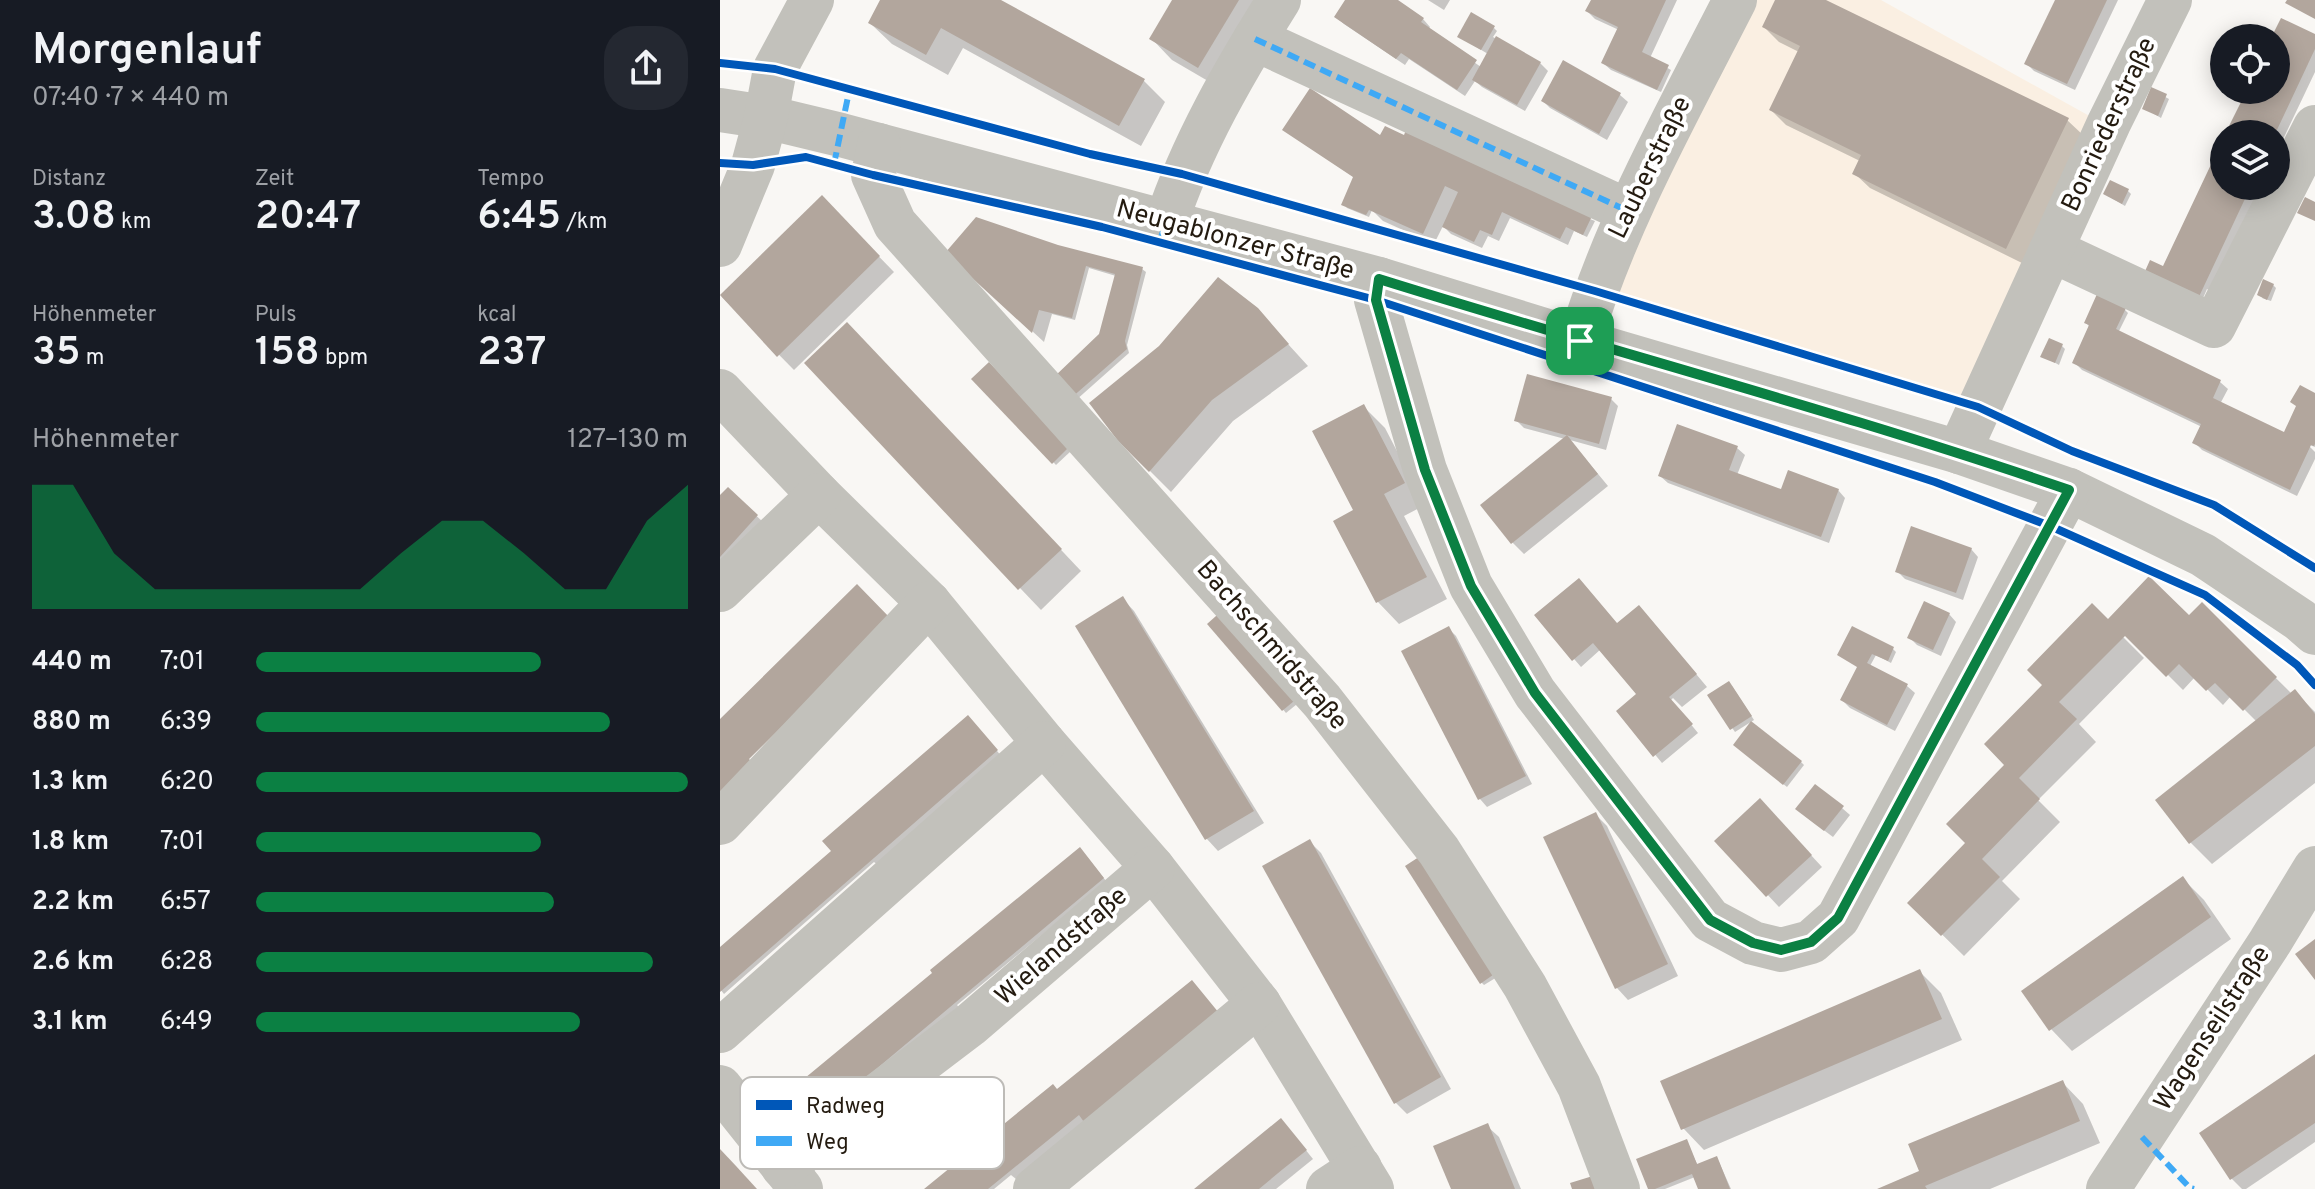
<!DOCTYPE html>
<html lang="de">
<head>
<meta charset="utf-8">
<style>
  :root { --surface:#171b24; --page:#242831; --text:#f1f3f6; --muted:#9ea1a6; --accent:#0b8043 }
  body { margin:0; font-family:Overpass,sans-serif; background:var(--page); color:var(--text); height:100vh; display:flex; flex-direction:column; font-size:30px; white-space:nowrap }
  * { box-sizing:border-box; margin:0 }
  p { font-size:26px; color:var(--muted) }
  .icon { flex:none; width:44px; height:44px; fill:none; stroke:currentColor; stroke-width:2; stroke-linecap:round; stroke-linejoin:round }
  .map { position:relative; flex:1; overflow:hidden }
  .drawer { display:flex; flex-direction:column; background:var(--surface); width:720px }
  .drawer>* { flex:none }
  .fabs { position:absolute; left:1490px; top:24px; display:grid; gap:16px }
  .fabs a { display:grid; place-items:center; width:80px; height:80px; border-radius:50%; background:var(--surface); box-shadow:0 4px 20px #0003; font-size:40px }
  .pin { position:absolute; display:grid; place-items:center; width:68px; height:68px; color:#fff; margin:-34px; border-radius:16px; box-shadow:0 4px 12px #0006 }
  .round { display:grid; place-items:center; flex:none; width:84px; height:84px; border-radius:32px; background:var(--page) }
  .head { display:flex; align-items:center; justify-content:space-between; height:136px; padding:0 32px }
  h1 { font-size:44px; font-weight:600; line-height:60px }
  .metrics { display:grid; grid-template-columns:repeat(3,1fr); gap:12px; height:136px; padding:8px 32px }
  .metrics div { display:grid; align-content:center }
  .metrics b { font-size:40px; font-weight:600 }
  .metrics small { font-size:22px; font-weight:400 }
  .metrics p { font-size:22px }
  .chart { height:224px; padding:16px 32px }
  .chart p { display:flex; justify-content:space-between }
  .chart svg { width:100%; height:144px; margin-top:8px; fill:var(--accent); opacity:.7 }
  ul { padding:0 32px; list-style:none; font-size:26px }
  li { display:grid; grid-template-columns:128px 96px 1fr; align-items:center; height:60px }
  li i { height:20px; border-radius:10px; background:var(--accent) }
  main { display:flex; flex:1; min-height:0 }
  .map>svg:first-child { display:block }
  .built { fill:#faefe2 }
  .shadow { fill:#0003 }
  .building { fill:#b2a69d }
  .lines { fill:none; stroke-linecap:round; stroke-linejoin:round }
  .minor { stroke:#c2c1bb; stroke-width:44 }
  .quiet { stroke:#3fa9f5; stroke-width:6; stroke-dasharray:12 6; stroke-linecap:butt }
  .cycleway-casing { stroke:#fff; stroke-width:13 }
  .cycleway { stroke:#0057b8; stroke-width:8 }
  .route-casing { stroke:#fff; stroke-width:16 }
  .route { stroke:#0b8043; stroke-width:10 }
  .labels { text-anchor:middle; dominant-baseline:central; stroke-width:8; stroke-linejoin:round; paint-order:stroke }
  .street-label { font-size:26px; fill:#241b10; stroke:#fff }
  .key { fill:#fff; stroke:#bdbbb7; stroke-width:2 }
  .key-label { font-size:22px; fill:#241b10 }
</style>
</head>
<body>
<main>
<section class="drawer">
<div class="head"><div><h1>Morgenlauf</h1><p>07:40 · 7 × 440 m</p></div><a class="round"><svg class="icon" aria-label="share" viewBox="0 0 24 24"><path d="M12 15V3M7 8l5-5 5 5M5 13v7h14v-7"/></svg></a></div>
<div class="metrics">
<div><p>Distanz</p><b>3.08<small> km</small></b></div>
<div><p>Zeit</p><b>20:47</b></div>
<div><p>Tempo</p><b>6:45<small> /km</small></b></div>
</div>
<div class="metrics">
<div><p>Höhenmeter</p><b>35<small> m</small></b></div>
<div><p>Puls</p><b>158<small> bpm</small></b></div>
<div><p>kcal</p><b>237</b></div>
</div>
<div class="chart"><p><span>Höhenmeter</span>127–130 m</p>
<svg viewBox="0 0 160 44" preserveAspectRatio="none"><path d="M0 44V6L10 6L20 27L30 38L40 38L50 38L60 38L70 38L80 38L90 27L100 17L110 17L120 27L130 38L140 38L150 17L160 6V44z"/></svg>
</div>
<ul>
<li><b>440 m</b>7:01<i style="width:66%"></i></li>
<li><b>880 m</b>6:39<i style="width:82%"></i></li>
<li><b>1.3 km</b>6:20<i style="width:100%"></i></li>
<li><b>1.8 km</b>7:01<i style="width:66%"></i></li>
<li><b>2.2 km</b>6:57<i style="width:69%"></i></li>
<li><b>2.6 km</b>6:28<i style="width:92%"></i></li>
<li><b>3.1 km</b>6:49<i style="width:75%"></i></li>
</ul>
</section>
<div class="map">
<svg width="1595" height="1189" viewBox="0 0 1595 1189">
  <rect width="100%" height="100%" fill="#f9f7f4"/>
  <!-- built -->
  <path class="built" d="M1024 0H1161L1382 123 1254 401 1117 361 884 287Z"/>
  <!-- shadow -->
  <g class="shadow">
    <path d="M163 0H277L424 81 445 102 421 146 243 48 228 75 172 44 150 23Z"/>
    <path d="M454 0H552L500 88 452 60 431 38Z"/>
    <path d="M627 0H674L703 19 710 27 708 30 761 67 768 54 743 39 774 28 777 31 773 37 820 63 828 71 805 111 762 87 755 81 745 96 689 59 685 65 624 24 616 17Z"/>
    <path d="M708 0H730L724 10Z"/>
    <path d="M873 0H957L930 58 951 70 941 92 891 70 883 63 899 30 875 19 867 11Z"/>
    <path d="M1057 0H1101L1347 120 1363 135 1302 263 1150 188 1134 173 1140 161 1066 125 1051 110 1079 52 1059 42 1044 27Z"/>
    <path d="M1337 0H1398L1355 90 1314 71 1306 63Z"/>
    <path d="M1595 36V72L1556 154V134H1507L1529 90H1556V38H1554Z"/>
    <path d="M844 63 900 95 908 102 887 140 830 108 823 101Z"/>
    <path d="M1432 90 1449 99 1441 118 1424 108Z"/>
    <path d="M565 130 660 137 875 221 867 237 854 231 848 245 790 218 779 241 768 236 762 248 731 234 723 226 714 244 663 221 652 210 649 217 627 208 624 204 635 178Z"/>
    <path d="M1504 141V186H1542L1492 292 1487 289 1480 305 1451 272Z"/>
    <path d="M1408 191 1411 194 1405 206 1385 194Z"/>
    <path d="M102 198 174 272 74 370 2 297Z"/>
    <path d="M340 248 422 269 426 272 407 345 409 353 355 401 352 398 381 335 396 276 369 268 355 320 332 314 324 342 239 264Z"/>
    <path d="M1553 285 1556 288 1551 301 1542 298Z"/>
    <path d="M536 309 588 366 513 421 451 492 399 440Z"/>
    <path d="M1404 309 1408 313 1398 333 1500 382 1508 389 1500 404 1565 435 1595 395V447L1587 444 1595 452V459L1577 496 1482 450 1474 442 1482 427 1362 370 1354 362 1369 326 1366 323Z"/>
    <path d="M139 336 361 571 321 610 300 588Z"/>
    <path d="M1342 346 1345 349 1339 365 1323 356Z"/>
    <path d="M254 379 351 451 336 465Z"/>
    <path d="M891 399 898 406 886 450 850 440 888 486 804 554 792 542 845 439 804 428 796 420Z"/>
    <path d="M644 407 665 428 705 505 684 516 727 599 679 624 658 602 616 522 636 511Z"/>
    <path d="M1017 448 1025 455 1017 475 1062 492 1118 490 1125 498 1109 543 948 483 940 476Z"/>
    <path d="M8 489 44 523 0 563V498Z"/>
    <path d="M1251 549 1258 557 1243 600 1185 579 1178 572Z"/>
    <path d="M403 599 414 611 544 823 498 851 487 839 357 627Z"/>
    <path d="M1482 605 1572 694 1575 692 1595 712V783L1492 864 1471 843 1437 800 1537 722 1511 696 1503 705 1475 677 1463 690 1391 618H1469Z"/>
    <path d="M1372 606 1424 658 1359 724 1376 742 1318 800 1340 822 1282 881 1300 899 1244 956 1190 903 1248 843 1325 685Z"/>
    <path d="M1229 614 1236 622 1221 656 1197 645 1190 638Z"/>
    <path d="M817 616 897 625 930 619 987 687 962 707 953 698 951 700 978 733 942 763 899 711 919 694 881 649 861 667Z"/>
    <path d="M490 624 582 700 566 713Z"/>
    <path d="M729 629 736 636 812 784 767 807 760 799Z"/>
    <path d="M1173 649 1176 652 1171 663 1156 655 1150 666 1187 686 1195 693 1175 731 1130 708 1122 700 1139 667 1119 655Z"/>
    <path d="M1012 686 1034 720 1015 732 990 696Z"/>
    <path d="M255 725 283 758 159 866 154 862 4 994 0 989V950Z"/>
    <path d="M1019 748 1081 762 1084 765 1067 787Z"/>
    <path d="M1122 808 1130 815 1113 837 1085 816Z"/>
    <path d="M1051 812 1102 867 1059 907 997 841Z"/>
    <path d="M875 814 887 826 958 976 908 1000 897 988Z"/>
    <path d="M590 842 601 853 731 1089 687 1114 675 1102Z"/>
    <path d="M367 857 390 886 364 900 237 1005 243 1012 117 1116 221 980Z"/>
    <path d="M708 859 782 974 764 985 761 982Z"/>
    <path d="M1463 879 1484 900 1511 939 1352 1051 1331 1029Z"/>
    <path d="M1200 972 1221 993 1242 1040 984 1150 963 1128Z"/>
    <path d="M505 1021 296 1179 291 1175 274 1189H207Z"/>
    <path d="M1595 1056V1142L1526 1189H1522L1512 1179 1481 1134Z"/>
    <path d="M1342 1082 1363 1104 1380 1143 1270 1189H1163L1202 1173Z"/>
    <path d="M767 1126 779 1137 801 1189H733Z"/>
    <path d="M568 1128 593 1159 556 1189H477Z"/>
    <path d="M966 1141 978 1166 996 1159 999 1162 1011 1189H980L975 1177 945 1189H930Z"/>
  </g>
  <!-- building -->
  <g class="building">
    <path d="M160 0H281L425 79 399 126 221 28 206 55 148 23Z"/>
    <path d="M452 0H519L478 68 429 39Z"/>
    <path d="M625 0H678L704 18 701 22 757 60 737 90 681 53 676 59 614 17Z"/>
    <path d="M871 0H946L922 52 949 65 937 90 881 63 898 27 865 11Z"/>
    <path d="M1055 0H1106L1349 118 1286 249 1132 174 1141 155 1049 110 1080 46 1042 27Z"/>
    <path d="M1335 0H1387L1347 84 1304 64Z"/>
    <path d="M1567 0H1595V19L1565 3Z"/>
    <path d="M751 12 775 26 761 50 737 37Z"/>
    <path d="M1561 18 1595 34V49L1555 134H1505L1527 90H1556V38H1551Z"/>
    <path d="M776 36 821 62 797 105 752 80Z"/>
    <path d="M843 60 901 93 879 134 821 101Z"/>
    <path d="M1431 87 1447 94 1438 116 1422 109Z"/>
    <path d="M590 88 660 135 665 126 684 135 690 120 872 216 863 235 846 227 840 239 782 212 772 235 760 230 754 242 722 227 738 192 725 186 703 234 649 210 646 215 621 205 633 177 562 130Z"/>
    <path d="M1504 137V186H1531L1476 303 1422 278 1430 260 1443 266Z"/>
    <path d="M1390 180 1409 189 1402 204 1383 194Z"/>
    <path d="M102 195 160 256 57 357 0 295Z"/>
    <path d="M1585 197 1595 202V221L1577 213Z"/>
    <path d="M256 217 338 245 423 267 405 341 407 349 350 399 334 377 379 334 395 274 366 266 352 318 319 310 312 333 225 253Z"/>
    <path d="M498 277 538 308 569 344 492 400 429 472 398 441 369 403 439 346Z"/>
    <path d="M1543 279 1554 284 1547 300 1537 295Z"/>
    <path d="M1377 294 1406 308 1396 329 1501 380 1493 398 1564 432 1576 406 1570 402 1580 385 1595 393V444L1594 446 1591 445 1570 490 1472 443 1481 424 1352 363 1369 325 1364 323Z"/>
    <path d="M127 322 342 549 298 590 84 363Z"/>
    <path d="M1329 338 1343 344 1335 363 1320 357Z"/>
    <path d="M269 362 349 447 332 464 251 379Z"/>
    <path d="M807 374 892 397 879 444 794 421Z"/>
    <path d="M644 404 685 483 664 494 707 577 656 603 613 521 633 510 592 431Z"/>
    <path d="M957 424 1018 446 1009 470 1061 489 1068 470 1119 489 1101 537 938 476Z"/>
    <path d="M847 435 878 474 791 544 760 505Z"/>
    <path d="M8 487 38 515 0 557V495Z"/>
    <path d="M1191 526 1252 548 1236 593 1175 572Z"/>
    <path d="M1429 576 1469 615 1482 602 1557 677 1523 711 1495 683 1486 691 1459 664 1446 677 1405 636 1339 702 1357 719 1299 778 1320 799 1262 859 1280 877 1221 936 1187 903 1245 843 1226 824 1284 765 1264 744 1322 685 1307 670 1372 603 1388 619Z"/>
    <path d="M859 578 897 623 919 605 977 674 949 697 973 724 933 757 896 711 916 694 873 643 852 661 814 615Z"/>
    <path d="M137 584 171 619 29 759 33 763 0 795V719Z"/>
    <path d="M403 596 534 811 485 840 355 626Z"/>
    <path d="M1204 601 1230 613 1213 650 1187 638Z"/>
    <path d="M505 608 580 696 562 711 487 624Z"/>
    <path d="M729 626 806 776 758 800 681 651Z"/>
    <path d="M1132 626 1174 647 1168 661 1152 654 1147 663 1188 684 1167 725 1120 700 1137 667 1117 655Z"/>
    <path d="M1009 681 1032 716 1010 730 987 695Z"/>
    <path d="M1575 689 1595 714V746L1469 844 1435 800Z"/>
    <path d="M248 715 278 750 0 992V947L111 851 102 841Z"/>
    <path d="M1031 721 1082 761 1063 785 1013 745Z"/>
    <path d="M1095 784 1124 806 1104 831 1075 809Z"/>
    <path d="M1040 798 1092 855 1046 897 994 841Z"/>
    <path d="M876 812 948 964 895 989 823 837Z"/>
    <path d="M590 839 721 1077 674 1104 542 866Z"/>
    <path d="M360 847 384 878 87 1127 62 1097 212 973 210 970Z"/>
    <path d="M705 853 780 970 760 984 685 866Z"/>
    <path d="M1463 876 1491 917 1329 1031 1301 991Z"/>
    <path d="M1595 939V980L1575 954Z"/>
    <path d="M1200 969 1222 1019 961 1130 940 1081Z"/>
    <path d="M472 980 499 1013 364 1122 359 1115 268 1189H204L333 1084 337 1089Z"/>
    <path d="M1595 1054V1123L1510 1180 1479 1133Z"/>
    <path d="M1343 1080 1360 1121 1205 1186 1207 1189H1157L1199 1171 1188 1144Z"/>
    <path d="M561 1118 587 1150 563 1169 539 1189H474Z"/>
    <path d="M768 1123 795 1189H731L713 1146Z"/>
    <path d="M967 1139 977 1164 997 1156 1010 1189H978L972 1174 935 1189H928L916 1159Z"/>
    <path d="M0 1149 16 1166 37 1189H0Z"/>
    <path d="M876 1175 880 1189H852L850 1183Z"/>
  </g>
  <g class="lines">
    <!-- minor -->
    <g class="minor">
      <path d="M535 39 908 211"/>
      <path d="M0 110 46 117 121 135 659 279 860 341 1239 452 1349 490 1483 555 1580 620 1595 633"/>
      <path d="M159 145 153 175 175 224 602 701 719 851 805 986 859 1086 898 1189"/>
      <path d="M446 223C472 144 515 70 559 0"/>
      <path d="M0 245 33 165 46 117 55 69 92 0"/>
      <path d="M1331 250 1494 326 1595 127"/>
      <path d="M659 279 656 300 705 470 751 586 815 693 990 920 1033 943 1061 950 1091 942 1118 918 1349 490"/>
      <path d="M860 341C896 221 958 112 1015 0"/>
      <path d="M0 391 99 495 209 603 324 743 433 868 539 1004 652 1189"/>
      <path d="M1239 452 1389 123 1450 0"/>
      <path d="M0 590 99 495"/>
      <path d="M0 823 209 603"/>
      <path d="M0 1031 324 743"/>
      <path d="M0 1087 81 1189"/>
      <path d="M63 1167 250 1025 433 868"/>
      <path d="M315 1189 539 1004"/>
      <path d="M608 1189 640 1168"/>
      <path d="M1388 1189 1550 942 1595 868"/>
    </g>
    <!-- quiet -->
    <g class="quiet">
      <path d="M535 39 908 211"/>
      <path d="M114 164 130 87"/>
      <path d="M439 243 446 223"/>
      <path d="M852 365 860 341"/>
      <path d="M1422 1137 1470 1188 1474 1189"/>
    </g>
    <!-- cycleway casing -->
    <g class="cycleway-casing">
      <g id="cycleway">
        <path d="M0 63 55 69 370 154 462 174 875 291 1258 407 1352 451 1494 505 1595 568"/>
        <path d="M0 163 33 165 86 157 153 175 382 227 656 300 1215 482 1330 526 1485 595 1577 665 1595 685"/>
      </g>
    </g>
    <!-- cycleway -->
    <use href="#cycleway" class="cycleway"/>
  </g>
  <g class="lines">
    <!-- route casing -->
    <g class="route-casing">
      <path id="route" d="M659 279C889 351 1122 412 1349 490L1118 918 1091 942 1061 950 1033 943 990 920 815 693 751 586 705 470 656 300Z"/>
    </g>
    <!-- route -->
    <use href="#route" class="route"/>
  </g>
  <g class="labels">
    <!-- street labels -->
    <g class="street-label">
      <text transform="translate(1390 125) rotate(-65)">Bonriederstraße</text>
      <text transform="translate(931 168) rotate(-64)">Lauberstraße</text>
      <text transform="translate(515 241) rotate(15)">Neugablonzer Straße</text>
      <text transform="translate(551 646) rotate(49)">Bachschmidstraße</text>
      <text transform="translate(342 947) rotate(-41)">Wielandstraße</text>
      <text transform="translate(1493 1029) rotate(-57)">Wagenseilstraße</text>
    </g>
  </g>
  <!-- legend -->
  <rect x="20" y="1077" width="264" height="92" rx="12" class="key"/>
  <rect x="36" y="1100" width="36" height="10" fill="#0057b8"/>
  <rect x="36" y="1136" width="36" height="10" fill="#3fa9f5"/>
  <g class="key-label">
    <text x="86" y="1113">Radweg</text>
    <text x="86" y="1149">Weg</text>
  </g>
</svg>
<div class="fabs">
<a><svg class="icon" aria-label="locate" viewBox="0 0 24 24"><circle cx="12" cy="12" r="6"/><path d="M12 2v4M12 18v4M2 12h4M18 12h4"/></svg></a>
<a><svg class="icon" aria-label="layers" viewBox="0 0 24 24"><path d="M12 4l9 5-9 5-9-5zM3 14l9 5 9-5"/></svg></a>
</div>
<div class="pin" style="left:860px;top:341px;background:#1e9e55"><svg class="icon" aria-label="arrive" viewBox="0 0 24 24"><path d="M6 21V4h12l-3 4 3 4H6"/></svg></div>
</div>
</main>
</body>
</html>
